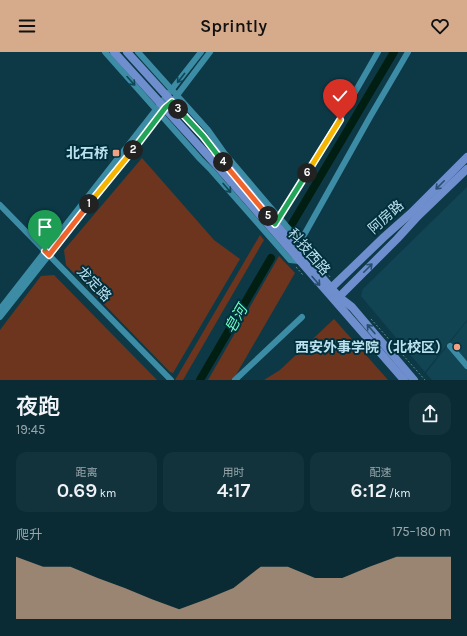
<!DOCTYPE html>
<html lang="zh">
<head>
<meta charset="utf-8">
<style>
  :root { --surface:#0a2b34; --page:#13333c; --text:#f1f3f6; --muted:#99a7ac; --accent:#d6ab8b }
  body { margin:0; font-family:Karla,"Noto Sans SC",sans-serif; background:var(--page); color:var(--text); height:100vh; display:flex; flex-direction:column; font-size:15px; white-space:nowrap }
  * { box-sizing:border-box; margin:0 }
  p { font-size:13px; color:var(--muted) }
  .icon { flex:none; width:22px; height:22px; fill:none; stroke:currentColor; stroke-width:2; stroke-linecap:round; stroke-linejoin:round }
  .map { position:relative; height:328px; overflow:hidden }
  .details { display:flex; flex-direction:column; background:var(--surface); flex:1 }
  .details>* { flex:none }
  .pin { position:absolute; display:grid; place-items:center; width:34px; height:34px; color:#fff; margin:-41px -17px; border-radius:50% 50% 50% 0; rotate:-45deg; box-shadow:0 0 4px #0007 }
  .pin .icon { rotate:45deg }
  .km { position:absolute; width:20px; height:20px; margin:-10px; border-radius:50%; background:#222; color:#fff; font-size:11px; line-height:20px; text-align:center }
  .round { display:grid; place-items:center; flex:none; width:42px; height:42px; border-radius:12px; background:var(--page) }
  .head { display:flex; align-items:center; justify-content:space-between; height:68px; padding:0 16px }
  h1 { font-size:22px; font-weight:600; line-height:30px }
  .stats { display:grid; grid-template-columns:repeat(3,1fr); gap:6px; height:68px; padding:4px 16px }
  .stats div { display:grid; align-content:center; border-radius:10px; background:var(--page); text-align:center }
  .stats b { font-size:20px; font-weight:600 }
  .stats small { font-size:11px; font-weight:400 }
  .stats p { font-size:11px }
  .chart { height:112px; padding:8px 16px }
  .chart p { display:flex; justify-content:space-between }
  .chart svg { width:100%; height:72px; margin-top:4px; fill:var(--accent); opacity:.7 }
  header { display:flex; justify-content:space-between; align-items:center; height:52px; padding:0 16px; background:var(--accent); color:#111; font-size:18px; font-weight:600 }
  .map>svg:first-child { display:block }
  .built { fill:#124554 }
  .green { fill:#6d351e }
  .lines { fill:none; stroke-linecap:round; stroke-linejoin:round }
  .river { stroke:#001e11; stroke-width:8 }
  .path { stroke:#5e8794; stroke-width:1; stroke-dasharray:2 2; stroke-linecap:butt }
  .minor { stroke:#3d8ca6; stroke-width:6 }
  .major { stroke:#6e8ecd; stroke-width:8 }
  .oneway { stroke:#104656 }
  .oneway2 { stroke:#27506f }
  .split-1-casing { stroke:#fff; stroke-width:8 }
  .split-2-casing { stroke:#fff; stroke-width:8 }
  .split-3-casing { stroke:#fff; stroke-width:8 }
  .split-4-casing { stroke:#fff; stroke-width:8 }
  .split-5-casing { stroke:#fff; stroke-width:8 }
  .split-6-casing { stroke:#fff; stroke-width:8 }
  .split-7-casing { stroke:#fff; stroke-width:8 }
  .split-1 { stroke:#f0652b; stroke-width:5 }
  .split-2 { stroke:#f5b400; stroke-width:5 }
  .split-3 { stroke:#22a559; stroke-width:5 }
  .split-4 { stroke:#22a559; stroke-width:5 }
  .split-5 { stroke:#f0652b; stroke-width:5 }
  .split-6 { stroke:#22a559; stroke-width:5 }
  .split-7 { stroke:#f5b400; stroke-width:5 }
  .poi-dot { fill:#f2a07f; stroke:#012f3c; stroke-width:1.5 }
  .labels { text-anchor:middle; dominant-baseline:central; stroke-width:4; stroke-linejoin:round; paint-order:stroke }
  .poi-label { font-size:14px; font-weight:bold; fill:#bbe0ee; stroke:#012f3c; text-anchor:end }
  .street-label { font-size:14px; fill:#bbe0ee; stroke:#012f3c }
  .water-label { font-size:15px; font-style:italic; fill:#72fec2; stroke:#012f3c }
</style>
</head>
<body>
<header><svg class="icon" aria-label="menu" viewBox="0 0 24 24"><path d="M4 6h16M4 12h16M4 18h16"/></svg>Sprintly<svg class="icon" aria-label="heart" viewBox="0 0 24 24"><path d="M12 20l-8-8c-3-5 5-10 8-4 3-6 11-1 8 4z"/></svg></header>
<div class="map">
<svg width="467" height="328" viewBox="0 0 467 328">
  <rect width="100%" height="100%" fill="#0d3946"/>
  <!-- built -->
  <g class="built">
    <path d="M467 135V268L425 320 361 244 363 237Z"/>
    <path d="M467 269V328H432L426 321Z"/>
  </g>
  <!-- green -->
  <g class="green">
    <path d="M142 106 214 188 240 207 173 321 170 320 66 213 64 198Z"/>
    <path d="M260 183 264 188 183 328H175Z"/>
    <path d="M279 204 295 221 233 328H208Z"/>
    <path d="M54 223 157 328H0V278L41 224Z"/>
    <path d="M334 267 388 328H264L280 318Z"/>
  </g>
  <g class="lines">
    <!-- river -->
    <g class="river">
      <path d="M292 172 394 0"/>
      <path d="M200 328 271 206"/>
    </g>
    <!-- path -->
    <g class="path">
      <path d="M303 193 331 226"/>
      <path d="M296 215 303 223"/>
      <path d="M371 267 425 328"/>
    </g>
    <!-- minor -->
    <g class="minor">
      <path d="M105 0 200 107 211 118 290 208 299 209"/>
      <path d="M138 0 208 78 225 102 300 190"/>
      <path d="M0 153 171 328"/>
      <path d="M278 167 339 68 378 0"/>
      <path d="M299 192 370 65 408 0"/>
      <path d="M0 257 201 0"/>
      <path d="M0 265 165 56 172 50 210 0"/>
      <path d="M450 294 467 314"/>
      <path d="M235 328 302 265"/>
    </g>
    <!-- major -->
    <g class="major">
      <path d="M114 0 219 116 404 328"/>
      <path d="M127 0 203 84 272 168 339 245 352 255 414 328"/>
      <path d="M328 239 384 185 411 161 467 105"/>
      <path d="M337 247 397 187 418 164 467 117"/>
    </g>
  </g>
  <!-- one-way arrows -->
  <defs><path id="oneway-shaft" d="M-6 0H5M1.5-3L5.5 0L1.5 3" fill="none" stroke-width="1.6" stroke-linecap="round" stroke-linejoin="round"/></defs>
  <g class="oneway">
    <use href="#oneway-shaft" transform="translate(181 26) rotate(128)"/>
    <use href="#oneway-shaft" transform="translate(131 29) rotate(48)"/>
    <use href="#oneway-shaft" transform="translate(227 136) rotate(49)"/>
  </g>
  <g class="oneway2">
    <use href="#oneway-shaft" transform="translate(440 133) rotate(135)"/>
    <use href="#oneway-shaft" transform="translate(368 216) rotate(-45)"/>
    <use href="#oneway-shaft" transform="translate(316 229) rotate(49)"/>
    <use href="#oneway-shaft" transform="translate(371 277) rotate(-131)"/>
  </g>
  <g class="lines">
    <!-- split-1 casing -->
    <g class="split-1-casing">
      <path id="split-1" d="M45 199 49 203 89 152"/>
    </g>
    <!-- split-2 casing -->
    <g class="split-2-casing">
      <path id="split-2" d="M89 152 133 98"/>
    </g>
    <!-- split-3 casing -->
    <g class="split-3-casing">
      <path id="split-3" d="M133 98 165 56 172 50 178 57"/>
    </g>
    <!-- split-4 casing -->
    <g class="split-4-casing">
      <path id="split-4" d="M178 57 203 84 223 110"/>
    </g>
    <!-- split-5 casing -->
    <g class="split-5-casing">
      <path id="split-5" d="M223 110 268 164"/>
    </g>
    <!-- split-6 casing -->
    <g class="split-6-casing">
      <path id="split-6" d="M268 164 275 172 307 121"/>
    </g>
    <!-- split-7 casing -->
    <g class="split-7-casing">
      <path id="split-7" d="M307 121 340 68"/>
    </g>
    <!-- split-1 -->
    <use href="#split-1" class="split-1"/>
    <!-- split-2 -->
    <use href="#split-2" class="split-2"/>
    <!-- split-3 -->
    <use href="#split-3" class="split-3"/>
    <!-- split-4 -->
    <use href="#split-4" class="split-4"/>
    <!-- split-5 -->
    <use href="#split-5" class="split-5"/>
    <!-- split-6 -->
    <use href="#split-6" class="split-6"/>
    <!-- split-7 -->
    <use href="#split-7" class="split-7"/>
  </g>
  <!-- markers -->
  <g class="poi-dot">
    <rect x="112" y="97" width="8" height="8" rx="2"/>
    <circle cx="457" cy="295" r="4"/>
  </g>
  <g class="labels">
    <!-- poi labels -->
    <g class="poi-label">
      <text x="108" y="101">北石桥</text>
      <text x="449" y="295">西安外事学院（北校区）</text>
    </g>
    <!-- street labels -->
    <g class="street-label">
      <text transform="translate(386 165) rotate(-42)">阿房路</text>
      <text transform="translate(309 200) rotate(49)">科技西路</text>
      <text transform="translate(94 232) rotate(46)">龙定路</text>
    </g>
    <!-- water labels -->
    <g class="water-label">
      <text transform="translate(236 267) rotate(-60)">皂河</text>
    </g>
  </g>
</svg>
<div class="pin" style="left:45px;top:199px;background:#1e9e55"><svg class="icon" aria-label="arrive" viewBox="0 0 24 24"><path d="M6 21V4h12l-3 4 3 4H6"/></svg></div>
<div class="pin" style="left:340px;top:68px;background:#d93025"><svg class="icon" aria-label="check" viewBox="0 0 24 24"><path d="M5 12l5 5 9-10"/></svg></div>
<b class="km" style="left:89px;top:152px">1</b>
<b class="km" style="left:133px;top:98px">2</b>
<b class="km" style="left:178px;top:57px">3</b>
<b class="km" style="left:223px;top:110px">4</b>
<b class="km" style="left:268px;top:164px">5</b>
<b class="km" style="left:307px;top:121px">6</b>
</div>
<section class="details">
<div class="head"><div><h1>夜跑</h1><p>19:45</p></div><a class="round"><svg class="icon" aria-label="share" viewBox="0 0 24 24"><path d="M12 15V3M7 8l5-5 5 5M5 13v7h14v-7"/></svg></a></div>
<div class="stats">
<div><p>距离</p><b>0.69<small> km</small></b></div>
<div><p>用时</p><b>4:17</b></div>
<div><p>配速</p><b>6:12<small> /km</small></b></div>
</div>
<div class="chart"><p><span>爬升</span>175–180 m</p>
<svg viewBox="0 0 160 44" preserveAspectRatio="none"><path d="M0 44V6L10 12L20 12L30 19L40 25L50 32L60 38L70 32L80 25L90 12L100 12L110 19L120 19L130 12L140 6L150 6L160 6V44z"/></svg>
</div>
</section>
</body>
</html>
